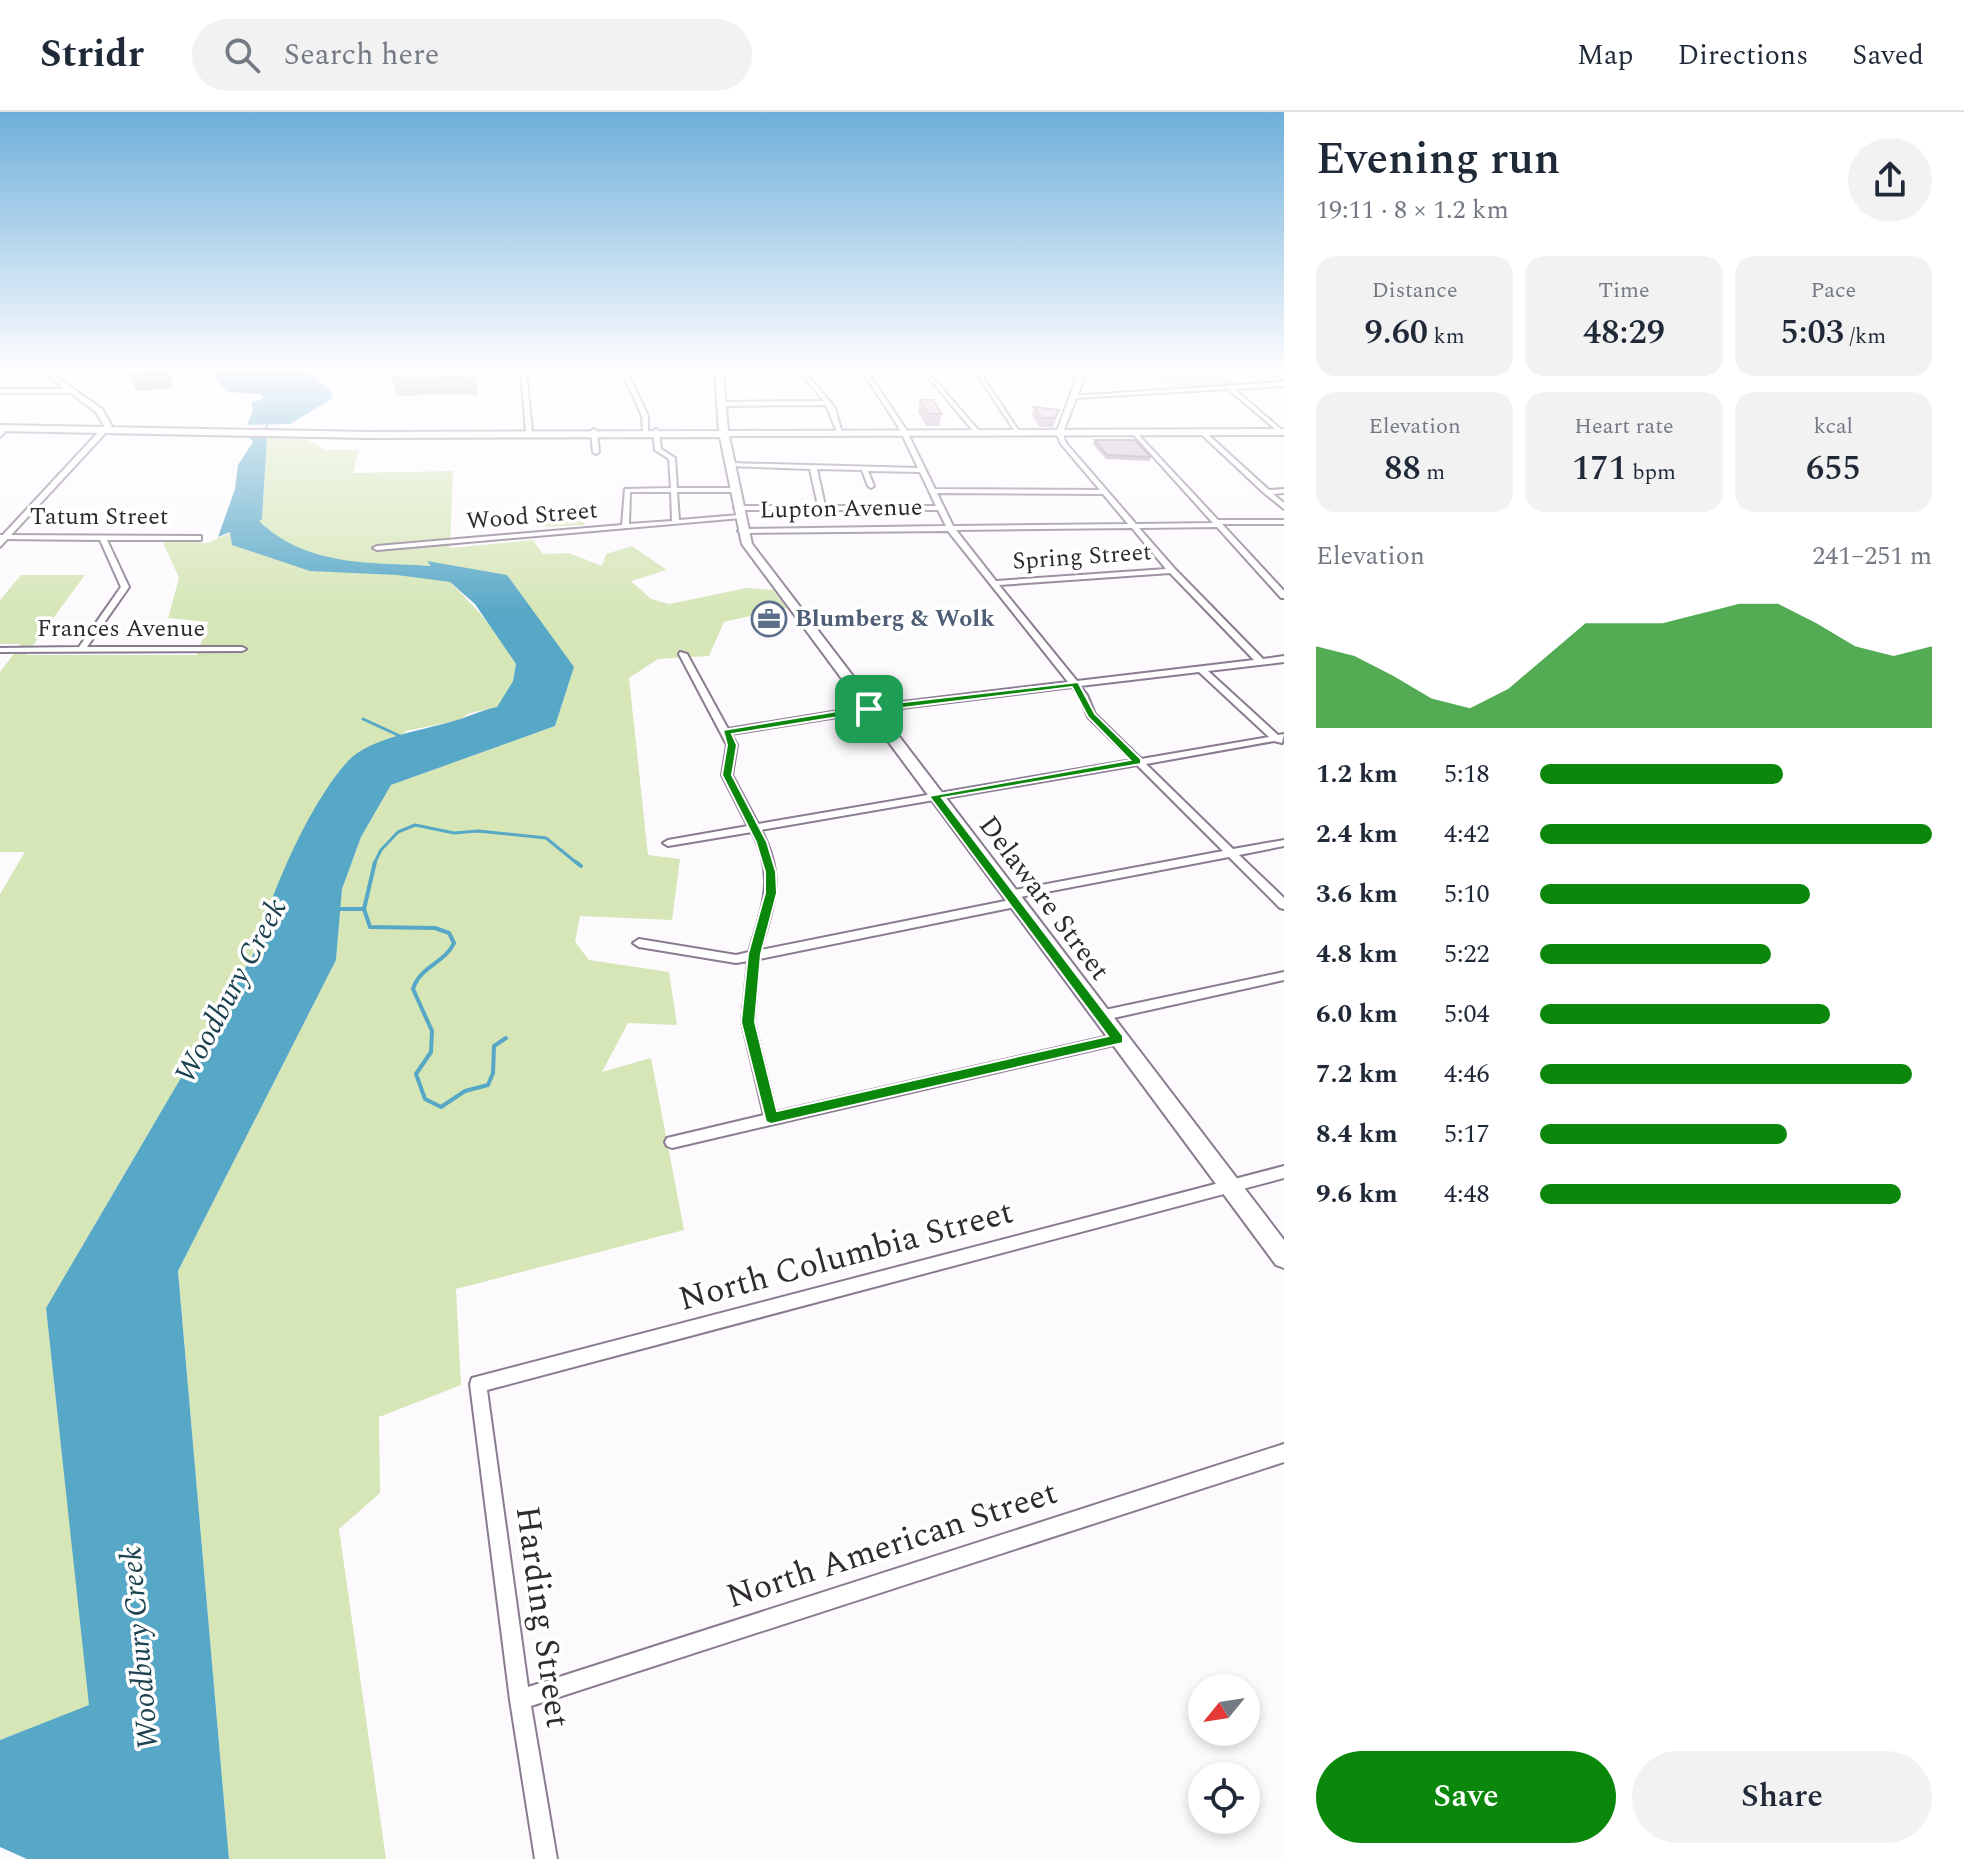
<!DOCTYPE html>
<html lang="en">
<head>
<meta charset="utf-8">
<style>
  :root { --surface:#fff; --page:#f2f2f3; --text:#1f2937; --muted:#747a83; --line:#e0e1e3; --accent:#0b880c }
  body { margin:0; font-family:Spectral,serif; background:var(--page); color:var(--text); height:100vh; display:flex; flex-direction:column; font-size:30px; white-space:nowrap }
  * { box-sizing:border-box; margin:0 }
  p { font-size:26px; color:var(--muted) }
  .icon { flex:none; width:44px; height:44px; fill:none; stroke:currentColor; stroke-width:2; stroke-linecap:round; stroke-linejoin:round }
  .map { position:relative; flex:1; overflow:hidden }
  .drawer { display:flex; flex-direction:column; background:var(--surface); width:680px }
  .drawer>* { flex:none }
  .needle { width:52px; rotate:240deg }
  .controls { position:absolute; left:1188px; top:1562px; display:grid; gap:16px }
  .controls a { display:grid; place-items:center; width:72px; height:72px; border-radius:50%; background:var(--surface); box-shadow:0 4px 12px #0003; font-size:40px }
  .pin { position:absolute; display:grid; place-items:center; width:68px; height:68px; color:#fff; margin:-34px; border-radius:16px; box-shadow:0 4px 12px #0006 }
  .round { display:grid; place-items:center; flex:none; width:84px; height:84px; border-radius:42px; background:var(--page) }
  .head { display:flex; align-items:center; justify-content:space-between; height:136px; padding:0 32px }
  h1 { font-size:44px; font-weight:600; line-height:60px }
  .metrics { display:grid; grid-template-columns:repeat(3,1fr); gap:12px; height:136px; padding:8px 32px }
  .metrics div { display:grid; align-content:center; border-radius:20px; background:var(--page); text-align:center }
  .metrics b { font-size:34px; font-weight:600 }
  .metrics small { font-size:22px; font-weight:400 }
  .metrics p { font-size:22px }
  .chart { height:224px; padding:16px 32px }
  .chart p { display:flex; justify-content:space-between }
  .chart svg { width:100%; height:144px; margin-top:8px; fill:var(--accent); opacity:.7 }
  .primary-button { display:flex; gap:16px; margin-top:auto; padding:16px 32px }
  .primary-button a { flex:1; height:92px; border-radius:48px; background:var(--accent); color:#fff; font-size:32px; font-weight:600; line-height:92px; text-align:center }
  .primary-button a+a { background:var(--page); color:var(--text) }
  ul { padding:0 32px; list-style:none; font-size:26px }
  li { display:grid; grid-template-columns:128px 96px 1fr; align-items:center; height:60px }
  li i { height:20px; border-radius:10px; background:var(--accent) }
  header { display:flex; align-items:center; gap:48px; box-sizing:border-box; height:112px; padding:0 40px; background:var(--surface); border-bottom:2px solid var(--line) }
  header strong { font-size:38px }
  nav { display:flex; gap:44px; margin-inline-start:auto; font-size:28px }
  .search { width:560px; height:72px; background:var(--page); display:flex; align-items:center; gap:20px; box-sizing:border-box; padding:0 28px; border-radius:44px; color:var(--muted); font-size:30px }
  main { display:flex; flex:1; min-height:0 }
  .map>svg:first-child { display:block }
  .green { fill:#d6e6b7 }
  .water { fill:#57a7c6 }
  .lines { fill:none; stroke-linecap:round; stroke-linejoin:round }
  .stream-far2 { stroke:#57a7c6; stroke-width:2 }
  .stream-far1 { stroke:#57a7c6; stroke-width:3 }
  .stream { stroke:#57a7c6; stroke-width:4 }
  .street-casing { stroke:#8a7c8f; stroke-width:4 }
  .secondary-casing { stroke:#8a7c8f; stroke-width:4 }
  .primary-casing { stroke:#8a7c8f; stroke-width:4 }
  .street { fill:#fff; fill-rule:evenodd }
  .secondary { fill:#fff; fill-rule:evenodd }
  .primary { fill:#fff; fill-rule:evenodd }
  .wall { fill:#b19fae }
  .shaded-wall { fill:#90828d }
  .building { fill:#ceb9ca; stroke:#90828d; stroke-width:2 }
  .route { fill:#0b880c; stroke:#fff; stroke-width:2; fill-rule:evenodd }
  .labels { text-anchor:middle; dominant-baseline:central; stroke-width:7; stroke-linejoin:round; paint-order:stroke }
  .far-street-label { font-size:24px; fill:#302a31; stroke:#fff }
  .far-service-label { font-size:24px; font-weight:bold; fill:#4e5e75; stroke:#fff; text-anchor:start }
  .street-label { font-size:28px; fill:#302a31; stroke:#fff }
  .water-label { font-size:30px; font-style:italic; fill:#1d4250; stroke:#fff }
  .near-street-label { font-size:34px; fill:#302a31; stroke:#fff }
</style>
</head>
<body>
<header>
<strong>Stridr</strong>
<div class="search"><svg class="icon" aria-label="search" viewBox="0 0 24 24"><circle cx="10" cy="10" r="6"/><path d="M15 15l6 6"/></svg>Search here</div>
<nav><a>Map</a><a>Directions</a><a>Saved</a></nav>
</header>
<main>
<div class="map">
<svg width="1284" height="1747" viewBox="0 0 1284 1747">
  <rect width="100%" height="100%" fill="#fdfafe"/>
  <!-- green -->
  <g class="green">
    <path d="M1150 259H1225L1231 262 1225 265 1236 273 1171 276 1145 261Z"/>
    <path d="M267 326 306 327 325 338H359L353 361 453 359 450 436 533 428 543 442 569 441 602 454 606 442 632 434 667 458 631 469 651 487 669 492 747 476 773 478 787 496 724 510 709 544 658 547 629 566 648 743 680 747 672 808 580 804 575 830 589 848 669 860 677 913 628 911 602 960 651 946 684 1118 456 1177 461 1273 379 1305 380 1381 339 1417 386 1747H229L178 1159 336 848 342 777 361 725 391 673 555 614 574 555 429 451C464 482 492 511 516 552L513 569 497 595 470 601 459 608 406 619 265 797 257 836 46 1196 90 1593 0 1628V782L25 740H0V560L21 532H0V488L21 463H85L26 543H197L208 510 168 506 179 466 162 428 207 431 262 407Z"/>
    <path d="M579 393 585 413 545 415 541 395Z"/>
  </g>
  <!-- water -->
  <g class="water">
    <path d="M210 259H308L330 278 333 286 290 312 247 313 253 298 251 291 264 286 259 282 227 280Z"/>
    <path d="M249 325 267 326 262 407 259 409C307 455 369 450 431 454L427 449 507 463 574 555 555 614 391 673 361 725 342 777 336 848 178 1159 229 1747H27L0 1735V1628L89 1593 46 1196 257 836C269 783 311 689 348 649 372 624 427 618 457 608 470 604 482 598 497 595L513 569 516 552 475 492 450 470 397 463 310 459 232 433 230 420 218 425 235 377 238 353 253 330Z"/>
  </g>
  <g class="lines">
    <!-- stream-far2 -->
    <path class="stream-far2" d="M260 325 270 309"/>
    <!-- stream-far1 -->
    <g class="stream-far1">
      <path d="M363 607 400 624"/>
      <path d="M374 752 381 738 398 720 415 713 454 721 478 719 546 726 578 752"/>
    </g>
    <!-- stream -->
    <g class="stream">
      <path d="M375 750 364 797 370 815 435 816 449 821 454 831C445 851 420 854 413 877L432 919 431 940 416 962 425 987 441 995 465 979 488 973 493 961 494 934 506 926"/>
      <path d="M576 750 581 754"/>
      <path d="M336 797H363"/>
    </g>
    <!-- street casing -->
    <g class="street-casing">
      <g id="street">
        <path d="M521 259H526L532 320 529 322 526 320Z"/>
        <path d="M622 259H627L648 304V320L643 319 642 304Z"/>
        <path d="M799 259H804L835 296 842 321 837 320 826 293 721 294 718 292 721 290 824 289Z"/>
        <path d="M862 259H867L905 316 935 377 1100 378 1061 332 1056 320 1059 318 1062 320 1066 331 1136 412 1213 411 1132 321 1134 318 1218 408H1284V412H1222L1284 479V486H1281L1217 415 1139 416 1175 457 1263 547 1284 544V550L1208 559 1278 623 1284 622 1282 631 1274 629 1146 652 1233 737 1284 728V734L1239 743 1284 786V797L1280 796 1229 745 1009 787 1005 786 1003 783 1005 780 1009 779 1223 739 1137 653 761 718C786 766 774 789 761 838L1015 787 1021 791 1015 795 759 847 754 910 776 1000 1118 922 1122 924 1124 927 1122 930 1118 932 672 1036 667 1034 665 1030 667 1026 764 1003 742 910 748 849 736 851 639 835 633 831 639 827 736 843 749 840C762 794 776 766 752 720L668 734 663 731 668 728 748 714 722 663 727 633 679 542 680 540 687 542 728 617 869 594 1068 570 948 419 742 421 738 419 742 417 946 414 938 398H737L734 396 737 394H818L810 357 728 354 727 353 730 351 918 356 899 316ZM817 357 862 358 868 374 871 376 874 374 868 359 920 360 936 394H825ZM937 381 1103 382 1128 412 953 414ZM1132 416 1166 457 996 469 956 418ZM1170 461 1254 548 1077 569 999 473ZM1199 560 1269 625 1141 647 1095 602 1087 583 1080 574ZM1072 575 1079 583 1088 605 1132 648 758 712 732 663 737 633 731 622 869 600Z"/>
        <path d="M923 259H927L979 319V321H975Z"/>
        <path d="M975 259H979L1020 321H1016Z"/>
        <path d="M1268 259H1274L1284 264V268Z"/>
        <path d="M1284 270V274L1234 277 1283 319 1281 322 1228 277 1075 286 1072 284Z"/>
        <path d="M0 277H73L76 279 73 281H0Z"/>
        <path d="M4 315 9 316 0 325V319Z"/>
        <path d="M594 317 597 319 599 340 596 342 593 340 591 319Z"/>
        <path d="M656 317 659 319 661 337 675 346 677 376H734L737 378 734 380H677L679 408 739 403 741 404V406L377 438 373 436 377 434 622 413 625 377 671 376 669 347 655 338 653 319ZM630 380H671L672 409 629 412Z"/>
        <path d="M1200 319H1204L1269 378 1284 377V381L1273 382 1284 391V397L1264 381 1200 321Z"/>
        <path d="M0 423 201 424V428H107L129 475 87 535H242L246 537 242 539 0 540V536L79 535 121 475 100 428 0 427Z"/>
        <path d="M1284 860V868L1100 909 1096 907 1094 904 1096 901 1100 899Z"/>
        <path d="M1284 1054V1066L487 1278 528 1575 1284 1332V1350L531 1594 557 1747H535L510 1588 470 1272 472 1266Z"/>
      </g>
    </g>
    <!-- secondary casing -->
    <g class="secondary-casing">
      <g id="secondary">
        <path d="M41 259H48L102 297 112 314 0 435V426L104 314 96 300Z"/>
        <path d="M1079 259H1087L1063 320 1056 322Z"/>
      </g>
    </g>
    <!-- primary casing -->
    <g class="primary-casing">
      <path id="primary" d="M715 259H723L728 319 1284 317V323L729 324 752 432 1284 1128V1156L1276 1153 742 432 720 325 366 326 0 319V313L366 320 719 319Z"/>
    </g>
    <!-- street -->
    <use href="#street" class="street"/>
    <!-- secondary -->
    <use href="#secondary" class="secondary"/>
    <!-- primary -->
    <use href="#primary" class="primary"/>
  </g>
  <!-- wall -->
  <g class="wall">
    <path d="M395 259 476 268 478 284 457 282 396 284 393 268Z"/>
    <path d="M920 288 942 302 939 314H926L918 300Z"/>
    <path d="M1034 295 1057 306 1053 315H1040L1032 303Z"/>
    <path d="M1095 328 1151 345 1150 349 1106 347 1093 332Z"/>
  </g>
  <!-- shaded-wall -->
  <path class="shaded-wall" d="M166 259H172L173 262 171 276 136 279 131 263Z"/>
  <!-- building -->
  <g class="building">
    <path d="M132 259H166L165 260 131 263Z"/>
    <path d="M395 259H474L476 268 455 266 393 268Z"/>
    <path d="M920 288H933L942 302H929Z"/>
    <path d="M1034 295 1059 298 1055 306H1042Z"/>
    <path d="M1095 328H1135L1151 345 1107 343Z"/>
  </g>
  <!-- sky -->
  <linearGradient id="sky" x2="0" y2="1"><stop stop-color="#6eafda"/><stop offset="0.51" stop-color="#fefdff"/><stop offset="1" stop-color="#fefdff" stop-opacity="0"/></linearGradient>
  <rect width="1284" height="503" fill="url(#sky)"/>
  <!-- route -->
  <path class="route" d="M1078 570 1095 602 1141 647V652L942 686 1123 924V931L771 1012 766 1010 741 910 748 842 765 781V760L756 730 722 663 727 633 723 618 869 594ZM1072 575 1088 605 1130 648 929 684 1108 924 777 999 755 910 761 842 777 781 776 760 767 730 732 663 737 633 732 622 869 600Z"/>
  <!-- icons -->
  <defs>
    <g id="office-ring" transform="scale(1.8)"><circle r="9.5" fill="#fff" stroke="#5c6f8a" stroke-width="1.5"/><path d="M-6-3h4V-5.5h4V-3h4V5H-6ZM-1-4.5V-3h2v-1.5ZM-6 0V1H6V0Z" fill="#5c6f8a"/></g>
  </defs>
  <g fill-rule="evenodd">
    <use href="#office-ring" x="769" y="507"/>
  </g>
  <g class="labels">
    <!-- far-street labels -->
    <g class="far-street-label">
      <text transform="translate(841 397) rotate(-1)">Lupton Avenue</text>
      <text transform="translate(532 404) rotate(-5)">Wood Street</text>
      <text x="99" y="405">Tatum Street</text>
      <text transform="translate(1082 445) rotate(-4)">Spring Street</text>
      <text x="121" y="517">Frances Avenue</text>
    </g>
    <!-- far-service labels -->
    <g class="far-service-label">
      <text x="795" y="507">Blumberg &amp; Wolk</text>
    </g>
    <!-- street labels -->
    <g class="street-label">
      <text transform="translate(1044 786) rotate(53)">Delaware Street</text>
    </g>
    <!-- water labels -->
    <g class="water-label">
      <text transform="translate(231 879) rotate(-62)">Woodbury Creek</text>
      <text transform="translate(140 1536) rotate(-95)">Woodbury Creek</text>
    </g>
    <!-- near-street labels -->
    <g class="near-street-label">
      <text transform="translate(846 1144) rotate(-15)">North Columbia Street</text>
      <text transform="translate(892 1433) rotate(-18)">North American Street</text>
      <text transform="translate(542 1505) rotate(82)">Harding Street</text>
    </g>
  </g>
</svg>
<div class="controls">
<a><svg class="needle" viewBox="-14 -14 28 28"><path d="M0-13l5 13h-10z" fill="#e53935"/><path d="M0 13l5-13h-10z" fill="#747a83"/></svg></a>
<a><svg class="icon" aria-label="locate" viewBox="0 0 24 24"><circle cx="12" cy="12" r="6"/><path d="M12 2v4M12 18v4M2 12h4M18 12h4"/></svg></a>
</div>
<div class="pin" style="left:869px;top:597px;background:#1e9e55"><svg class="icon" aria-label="arrive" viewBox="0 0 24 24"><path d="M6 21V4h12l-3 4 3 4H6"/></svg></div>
</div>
<section class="drawer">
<div class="head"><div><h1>Evening run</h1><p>19:11 · 8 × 1.2 km</p></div><a class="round"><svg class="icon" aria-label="share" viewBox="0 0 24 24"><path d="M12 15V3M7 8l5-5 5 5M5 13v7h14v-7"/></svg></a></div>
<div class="metrics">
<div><p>Distance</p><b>9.60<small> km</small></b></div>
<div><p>Time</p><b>48:29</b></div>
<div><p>Pace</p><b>5:03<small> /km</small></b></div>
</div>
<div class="metrics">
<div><p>Elevation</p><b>88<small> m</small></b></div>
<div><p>Heart rate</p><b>171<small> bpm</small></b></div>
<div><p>kcal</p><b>655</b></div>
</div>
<div class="chart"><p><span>Elevation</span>241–251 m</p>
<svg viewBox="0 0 160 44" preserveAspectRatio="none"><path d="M0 44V19L10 22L20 28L30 35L40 38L50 32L60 22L70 12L80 12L90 12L100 9L110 6L120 6L130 12L140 19L150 22L160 19V44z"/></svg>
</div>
<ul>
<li><b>1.2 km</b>5:18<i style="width:62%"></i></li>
<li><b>2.4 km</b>4:42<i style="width:100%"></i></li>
<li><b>3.6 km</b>5:10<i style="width:69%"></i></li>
<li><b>4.8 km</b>5:22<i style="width:59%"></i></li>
<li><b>6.0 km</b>5:04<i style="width:74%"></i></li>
<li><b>7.2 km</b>4:46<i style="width:95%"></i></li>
<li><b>8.4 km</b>5:17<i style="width:63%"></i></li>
<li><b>9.6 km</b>4:48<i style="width:92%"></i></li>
</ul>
<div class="primary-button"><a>Save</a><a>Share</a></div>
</section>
</main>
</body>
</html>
